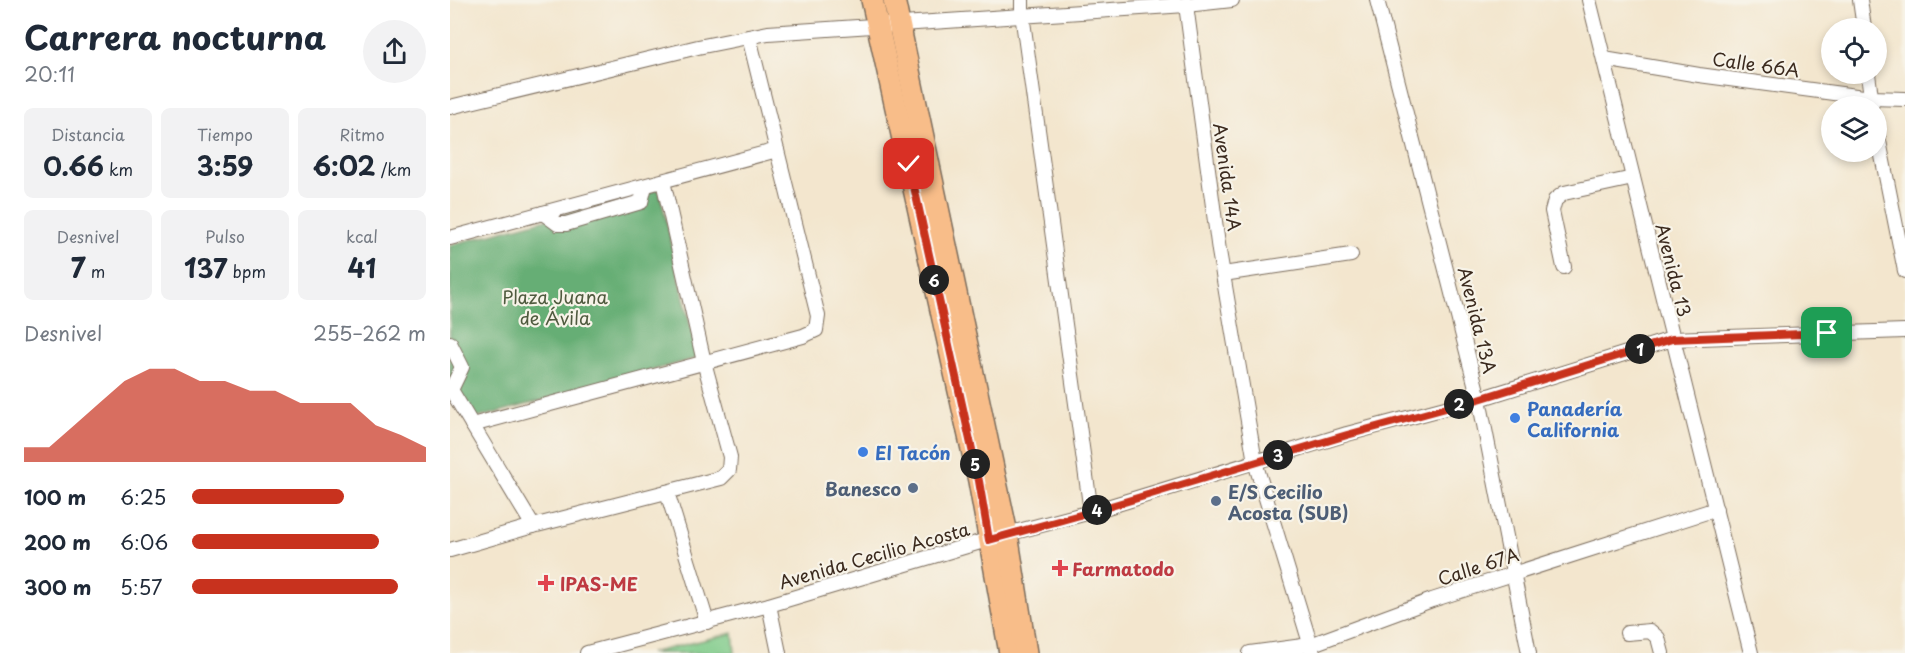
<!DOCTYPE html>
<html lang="es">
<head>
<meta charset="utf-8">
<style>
  :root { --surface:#fff; --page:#f2f2f3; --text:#1f2937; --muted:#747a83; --accent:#c8321e }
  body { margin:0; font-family:"Playpen Sans",sans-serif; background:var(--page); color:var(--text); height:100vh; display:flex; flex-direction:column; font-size:22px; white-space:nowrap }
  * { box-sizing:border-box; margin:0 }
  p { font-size:20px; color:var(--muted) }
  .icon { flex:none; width:33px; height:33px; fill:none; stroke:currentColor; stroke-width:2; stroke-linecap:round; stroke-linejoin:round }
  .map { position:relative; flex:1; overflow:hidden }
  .side { display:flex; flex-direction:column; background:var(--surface); width:450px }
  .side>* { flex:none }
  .fabs { position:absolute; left:1371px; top:18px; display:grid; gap:12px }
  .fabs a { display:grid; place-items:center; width:66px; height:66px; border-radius:50%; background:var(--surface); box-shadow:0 3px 9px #0003; font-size:30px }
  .pin { position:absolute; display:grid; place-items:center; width:51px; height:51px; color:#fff; margin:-26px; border-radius:12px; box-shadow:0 3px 9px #0006 }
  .km { position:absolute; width:30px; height:30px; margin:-15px; border-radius:50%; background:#222; color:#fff; font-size:16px; line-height:30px; text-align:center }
  .round { display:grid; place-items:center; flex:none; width:63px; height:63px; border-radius:32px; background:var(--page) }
  .overview { display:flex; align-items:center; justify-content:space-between; height:102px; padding:0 24px }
  h1 { font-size:33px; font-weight:700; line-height:45px }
  .stats { display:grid; grid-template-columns:repeat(3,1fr); gap:9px; height:102px; padding:6px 24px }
  .stats div { display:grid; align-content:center; border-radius:9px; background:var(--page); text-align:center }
  .stats b { font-size:26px; font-weight:700 }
  .stats small { font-size:16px; font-weight:400 }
  .stats p { font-size:16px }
  .chart { height:168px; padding:12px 24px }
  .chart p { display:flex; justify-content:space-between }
  .chart svg { width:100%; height:108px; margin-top:6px; fill:var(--accent); opacity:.7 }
  ul { padding:0 24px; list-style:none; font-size:20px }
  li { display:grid; grid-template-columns:96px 72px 1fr; align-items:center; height:45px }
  li i { height:15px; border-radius:8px; background:var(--accent) }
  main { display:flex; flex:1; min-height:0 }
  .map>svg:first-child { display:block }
  .green { fill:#7eca89; stroke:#5c7a54; stroke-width:1.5 }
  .forest { fill:#66ae75; stroke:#506c4a; stroke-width:1.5 }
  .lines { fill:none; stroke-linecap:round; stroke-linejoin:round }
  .minor-casing { stroke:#7b6c5c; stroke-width:16 }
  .primary-casing { stroke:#7b6c5c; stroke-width:24 }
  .minor { stroke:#fff; stroke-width:14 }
  .primary { stroke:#f8bd89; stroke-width:21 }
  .route-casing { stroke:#fff; stroke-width:12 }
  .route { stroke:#c8321e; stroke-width:8 }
  .shop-dot { fill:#3f7fe0; stroke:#f7f3e8; stroke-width:2 }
  .service-dot { fill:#5c6f8a; stroke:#f7f3e8; stroke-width:2 }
  .health-dot { fill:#e0444e; stroke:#f7f3e8; stroke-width:2 }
  .labels { text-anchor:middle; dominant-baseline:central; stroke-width:4.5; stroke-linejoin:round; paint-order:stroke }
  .street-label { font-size:18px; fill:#3b2a1e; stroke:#f7f3e8 }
  .park-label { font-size:18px; fill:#4f5a3e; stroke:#f7f3e8 }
  .shop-label { font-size:18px; font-weight:bold; fill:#366cbe; stroke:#f7f3e8; text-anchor:start }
  .service-label { font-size:18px; font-weight:bold; fill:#4e5e75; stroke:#f7f3e8; text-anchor:end }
  .health-label { font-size:18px; font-weight:bold; fill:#be3a42; stroke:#f7f3e8; text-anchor:start }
</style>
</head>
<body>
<main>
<section class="side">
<div class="overview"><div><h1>Carrera nocturna</h1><p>20:11</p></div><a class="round"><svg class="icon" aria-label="share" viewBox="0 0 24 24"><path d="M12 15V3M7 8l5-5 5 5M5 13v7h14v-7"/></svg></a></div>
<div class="stats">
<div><p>Distancia</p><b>0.66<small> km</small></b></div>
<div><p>Tiempo</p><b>3:59</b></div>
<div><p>Ritmo</p><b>6:02<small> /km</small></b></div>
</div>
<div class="stats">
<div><p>Desnivel</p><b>7<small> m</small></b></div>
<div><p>Pulso</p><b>137<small> bpm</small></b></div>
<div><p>kcal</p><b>41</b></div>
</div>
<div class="chart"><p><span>Desnivel</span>255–262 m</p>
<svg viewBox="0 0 160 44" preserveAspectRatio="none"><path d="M0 44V38L10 38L20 29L30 20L40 11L50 6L60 6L70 11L80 11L90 15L100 15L110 20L120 20L130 20L140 29L150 33L160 38V44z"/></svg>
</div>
<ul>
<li><b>100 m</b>6:25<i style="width:65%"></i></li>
<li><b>200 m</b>6:06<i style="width:80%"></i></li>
<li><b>300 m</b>5:57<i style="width:88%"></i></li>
</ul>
</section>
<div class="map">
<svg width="1455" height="653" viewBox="0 0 1455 653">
  <rect width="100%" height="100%" fill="#f7f3e8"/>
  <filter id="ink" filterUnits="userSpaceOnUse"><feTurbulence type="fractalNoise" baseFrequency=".0167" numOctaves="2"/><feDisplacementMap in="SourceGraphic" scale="12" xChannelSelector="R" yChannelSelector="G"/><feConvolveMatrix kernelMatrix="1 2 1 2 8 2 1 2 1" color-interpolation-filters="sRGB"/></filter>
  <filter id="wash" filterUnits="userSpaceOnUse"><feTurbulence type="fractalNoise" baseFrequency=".008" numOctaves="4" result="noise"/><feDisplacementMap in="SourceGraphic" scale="24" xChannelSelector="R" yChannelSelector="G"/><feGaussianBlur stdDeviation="1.35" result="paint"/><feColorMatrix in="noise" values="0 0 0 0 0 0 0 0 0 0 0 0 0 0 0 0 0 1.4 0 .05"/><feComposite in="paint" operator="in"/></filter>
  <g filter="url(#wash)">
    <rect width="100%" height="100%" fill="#f3e6ce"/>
    <!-- green -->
    <path class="green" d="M283 633 285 653H200Z"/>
    <!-- forest -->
    <path class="forest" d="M209 189 248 358 24 419 0 378V245Z"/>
  </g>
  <g filter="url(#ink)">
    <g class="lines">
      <!-- minor casing -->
      <g class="minor-casing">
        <g id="minor">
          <path d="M572 0V14L641 512"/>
          <path d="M927 0 1029 399 1079 653"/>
          <path d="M1139 0 1301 653"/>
          <path d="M1410 0 1414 28"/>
          <path d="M736 5 782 0"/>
          <path d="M1154 59 1249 75 1421 98 1455 99"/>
          <path d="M1418 74 1422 104"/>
          <path d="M0 107 248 47 318 33 736 5 769 251 805 462 863 653"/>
          <path d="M1426 126 1455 271"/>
          <path d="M93 213 108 224H116L191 202 195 186"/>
          <path d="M0 238 327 150"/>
          <path d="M1114 267 1102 211 1105 200 1114 193 1183 178"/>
          <path d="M773 274 901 255"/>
          <path d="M0 343 12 367 1 390"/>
          <path d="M0 388 83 526 271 478 279 470 280 457 254 362 213 181"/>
          <path d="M22 425 353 336 366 330 368 316 299 37"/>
          <path d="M217 492 257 622"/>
          <path d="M0 550 83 526"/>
          <path d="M319 605 329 653"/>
          <path d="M1177 633 1200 631 1208 638 1212 653"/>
          <path d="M137 653 319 605 557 534 641 512 897 434 1029 399 1222 339 1455 331"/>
          <path d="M800 653 860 645 982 600 1266 509"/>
        </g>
      </g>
      <!-- primary casing -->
      <g class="primary-casing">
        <g id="primary">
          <path d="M422 0 529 481 560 653"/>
          <path d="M444 0 557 534 576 653"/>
        </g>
      </g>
      <!-- minor -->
      <use href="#minor" class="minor"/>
      <!-- primary -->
      <use href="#primary" class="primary"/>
    </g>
  </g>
  <g class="lines" filter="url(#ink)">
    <!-- route casing -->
    <g class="route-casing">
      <path id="route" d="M459 164 529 481 539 540 641 512 897 435 1029 399 1222 339 1377 333"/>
    </g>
    <!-- route -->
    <use href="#route" class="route"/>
  </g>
  <!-- markers -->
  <g class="shop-dot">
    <circle cx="1065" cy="418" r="6"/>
    <circle cx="413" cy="452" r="6"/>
  </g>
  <g class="service-dot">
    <circle cx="463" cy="488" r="6"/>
    <circle cx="766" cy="501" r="6"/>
  </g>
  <g class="health-dot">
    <path d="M607 559h6v6h6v6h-6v6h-6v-6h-6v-6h6z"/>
    <path d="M93 574h6v6h6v6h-6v6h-6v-6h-6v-6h6z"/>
  </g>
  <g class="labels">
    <!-- street labels -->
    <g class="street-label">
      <text transform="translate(1306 64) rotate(8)">Calle 66A</text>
      <text transform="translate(778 177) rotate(82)">Avenida 14A</text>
      <text transform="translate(1224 270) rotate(76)">Avenida 13</text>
      <text transform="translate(1028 320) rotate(76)">Avenida 13A</text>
      <text transform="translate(424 555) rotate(-16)">Avenida Cecilio Acosta</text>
      <text transform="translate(1028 566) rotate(-18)">Calle 67A</text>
    </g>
    <!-- park labels -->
    <g class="park-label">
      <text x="105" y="296">Plaza Juana<tspan x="105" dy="21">de Ávila</tspan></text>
    </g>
    <!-- shop labels -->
    <g class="shop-label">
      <text x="1077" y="408">Panadería<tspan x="1077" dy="21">California</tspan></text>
      <text x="425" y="452">El Tacón</text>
    </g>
    <!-- service labels -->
    <g class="service-label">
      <text x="451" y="488">Banesco</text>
      <text x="778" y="491" text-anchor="start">E/S Cecilio<tspan x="778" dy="21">Acosta (SUB)</tspan></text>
    </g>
    <!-- health labels -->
    <g class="health-label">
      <text x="622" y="568">Farmatodo</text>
      <text x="110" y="583">IPAS-ME</text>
    </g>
  </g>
</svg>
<div class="fabs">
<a><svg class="icon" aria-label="locate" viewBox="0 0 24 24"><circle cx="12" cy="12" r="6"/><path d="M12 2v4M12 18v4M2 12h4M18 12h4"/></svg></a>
<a><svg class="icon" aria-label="layers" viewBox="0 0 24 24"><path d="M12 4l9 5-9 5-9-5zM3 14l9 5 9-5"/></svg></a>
</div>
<div class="pin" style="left:1377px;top:333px;background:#1e9e55"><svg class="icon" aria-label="arrive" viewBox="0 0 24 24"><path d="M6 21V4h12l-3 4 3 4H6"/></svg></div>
<div class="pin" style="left:459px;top:164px;background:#d93025"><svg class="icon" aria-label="check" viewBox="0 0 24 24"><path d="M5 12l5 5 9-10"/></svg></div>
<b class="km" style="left:1190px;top:349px">1</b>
<b class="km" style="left:1009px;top:404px">2</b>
<b class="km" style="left:828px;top:455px">3</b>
<b class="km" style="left:647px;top:510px">4</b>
<b class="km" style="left:525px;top:464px">5</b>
<b class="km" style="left:484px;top:280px">6</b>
</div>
</main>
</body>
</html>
